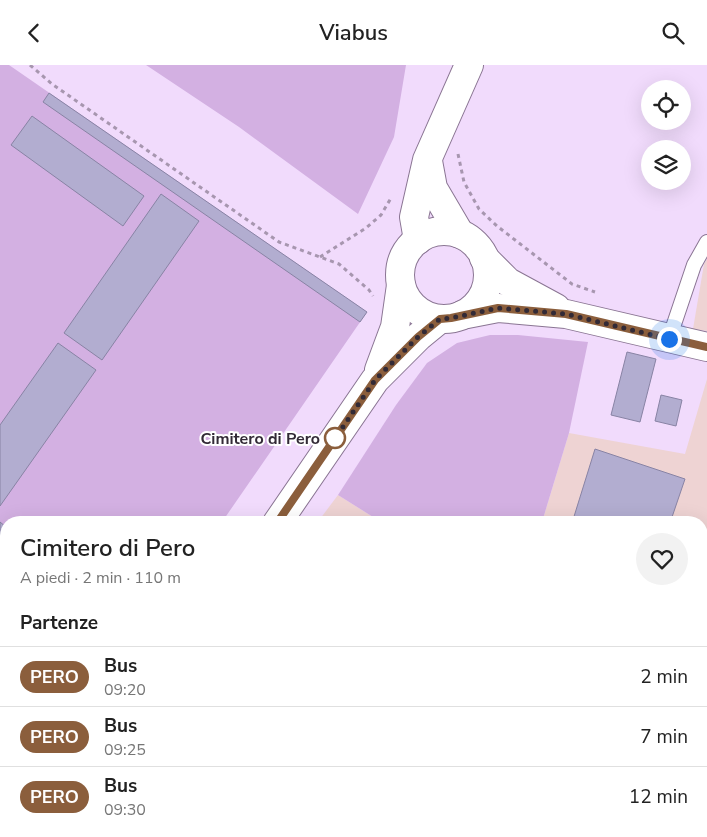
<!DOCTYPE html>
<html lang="it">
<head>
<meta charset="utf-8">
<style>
	:root { --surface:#fff; --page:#f2f2f2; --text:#222; --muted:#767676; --line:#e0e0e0 }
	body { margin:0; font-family:"Nunito Sans",sans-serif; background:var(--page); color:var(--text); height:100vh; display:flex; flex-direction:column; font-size:19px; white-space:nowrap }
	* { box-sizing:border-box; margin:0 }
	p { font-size:16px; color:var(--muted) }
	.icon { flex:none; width:28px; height:28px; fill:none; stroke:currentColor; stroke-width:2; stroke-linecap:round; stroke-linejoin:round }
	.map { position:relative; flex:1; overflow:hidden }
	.details { position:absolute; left:0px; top:451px; width:708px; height:321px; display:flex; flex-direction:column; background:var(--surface); border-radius:20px 20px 0 0; box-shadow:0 5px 20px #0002 }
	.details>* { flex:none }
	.badge { padding:0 10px; border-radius:16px; font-size:18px; line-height:32px }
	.buttons { position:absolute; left:641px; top:15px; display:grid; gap:10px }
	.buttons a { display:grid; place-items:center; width:50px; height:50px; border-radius:50%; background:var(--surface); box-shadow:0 5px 20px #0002; font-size:25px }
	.you { position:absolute; width:25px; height:25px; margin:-12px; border:4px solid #fff; border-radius:50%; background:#1a73e8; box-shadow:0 0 0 8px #1a73e833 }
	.map>.badge { position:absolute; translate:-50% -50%; box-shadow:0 0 0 2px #fff }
	h2 { padding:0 20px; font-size:19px; line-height:45px }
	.round { display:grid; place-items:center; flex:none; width:52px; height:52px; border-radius:26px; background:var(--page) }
	.headline { display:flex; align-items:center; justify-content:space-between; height:85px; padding:0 20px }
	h1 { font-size:24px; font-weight:600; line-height:38px }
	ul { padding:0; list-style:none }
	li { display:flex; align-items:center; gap:15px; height:60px; padding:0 20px; border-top:1px solid var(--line) }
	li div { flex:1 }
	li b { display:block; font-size:19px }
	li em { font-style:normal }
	li .badge { min-width:55px; font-weight:700; text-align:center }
	header { display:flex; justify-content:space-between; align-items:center; height:65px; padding:0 20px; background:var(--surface); font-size:22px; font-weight:600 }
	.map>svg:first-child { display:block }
	.industrial { fill:#eed3d3 }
	.green { fill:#d3b0e2 }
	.building { fill:#b2add0; stroke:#8883a4 }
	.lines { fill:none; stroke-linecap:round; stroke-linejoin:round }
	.service-casing { stroke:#8a7593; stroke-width:16 }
	.minor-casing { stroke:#8a7593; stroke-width:30 }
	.path { stroke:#a796af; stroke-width:3; stroke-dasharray:4 4; stroke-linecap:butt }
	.service { stroke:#fff; stroke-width:14 }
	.minor { stroke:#fff; stroke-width:28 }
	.line-casing { stroke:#fff; stroke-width:11 }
	.line { stroke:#8b5e3c; stroke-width:8 }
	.walk { stroke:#322a36; stroke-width:5; stroke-dasharray:0 9 }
	.stop-dot { fill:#fff; stroke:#8b5e3c; stroke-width:2.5 }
	.labels { text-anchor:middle; stroke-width:4; stroke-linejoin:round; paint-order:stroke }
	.stop-label { font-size:16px; font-weight:bold; fill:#322a36; stroke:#fff; text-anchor:end }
</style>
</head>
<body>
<header><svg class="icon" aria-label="back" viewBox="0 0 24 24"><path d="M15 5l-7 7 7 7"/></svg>Viabus<svg class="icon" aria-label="search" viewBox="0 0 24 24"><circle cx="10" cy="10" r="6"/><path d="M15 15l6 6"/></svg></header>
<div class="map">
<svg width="707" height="772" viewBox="0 0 707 772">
	<rect width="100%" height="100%" fill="#f1dbfc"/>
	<g class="industrial">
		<path d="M707,194V266L693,264L704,199Z"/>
		<path d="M707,314V772H82L86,766H701V458L542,457L569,368L685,389Z"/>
		<path d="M338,430L381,457L317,458Z"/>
		<path d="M0,676L6,681V766H31L28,772H0Z"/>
	</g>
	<g class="green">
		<path d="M0,0H9L367,247L222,457L6,458V482L0,477Z"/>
		<path d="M146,0H406L394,72L358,149L239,62Z"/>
		<path d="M490,270H518L588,277L569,368L542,457H381L338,430L396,340L427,298L457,278Z"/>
	</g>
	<g class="building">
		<path d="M49,28L367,247L360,257L43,37Z"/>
		<path d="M32,51L144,131L123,161L11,80Z"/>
		<path d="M161,129L199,156L102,295L64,268Z"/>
		<path d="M58,278L96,305L0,441V360Z"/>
		<path d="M627,287L656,294L640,357L611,350Z"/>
		<path d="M661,330L682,335L676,361L655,356Z"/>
		<path d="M595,384L685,414L670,458H572Z"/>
		<path d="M0,457L6,462V482L0,477Z"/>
		<path d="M707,641V772H672L673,766H701V662Z"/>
		<path d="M86,766H98L106,772H82Z"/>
		<path d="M464,766H557L554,772H462Z"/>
	</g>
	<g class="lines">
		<g class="service-casing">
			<g id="service">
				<path d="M669,274L694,200L707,177"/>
				<path d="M127,766L136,772"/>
				<path d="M258,766L263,772"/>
				<path d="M364,772L367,766"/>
			</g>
		</g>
		<g class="minor-casing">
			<g id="minor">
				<path d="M428,96L433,123L460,169"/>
				<circle cx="444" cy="210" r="44"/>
				<path d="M418,175L414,152L427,95L469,0"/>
				<path d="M484,193L508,217L556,243"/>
				<path d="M462,250L498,243L566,249L707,282"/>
				<path d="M379,305L395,262L401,220"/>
				<path d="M277,458L375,315L418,272L440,254"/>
				<path d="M58,772L62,766"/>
			</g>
		</g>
		<g class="path">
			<path d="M30,0L52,19L279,177L339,199L369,225L373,231"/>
			<path d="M458,89L464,117L479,144L497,161L572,219L595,227"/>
			<path d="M320,192L366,163L381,150L391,133"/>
		</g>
		<use href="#service" class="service"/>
		<use href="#minor" class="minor"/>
	</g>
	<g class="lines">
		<g class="line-casing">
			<path id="line" d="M277,458L375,315L418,272L440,254L451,253L498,243L566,249L707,282"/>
		</g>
		<use href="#line" class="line"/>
		<path class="walk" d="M335,373L334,375L375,315L418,272L440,254L451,253L498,243L566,249L669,274"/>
	</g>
	<circle class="stop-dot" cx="335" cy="373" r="10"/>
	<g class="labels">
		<g class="stop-label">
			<text x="320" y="379">Cimitero di Pero</text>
		</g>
	</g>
</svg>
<div class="buttons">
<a><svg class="icon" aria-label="locate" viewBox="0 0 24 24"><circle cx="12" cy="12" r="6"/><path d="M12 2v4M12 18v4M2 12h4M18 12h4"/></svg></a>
<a><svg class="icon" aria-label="layers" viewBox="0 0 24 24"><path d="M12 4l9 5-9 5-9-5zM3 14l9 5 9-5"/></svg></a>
</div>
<div class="you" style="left:669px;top:274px"></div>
<section class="details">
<div class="headline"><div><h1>Cimitero di Pero</h1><p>A piedi · 2 min · 110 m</p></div><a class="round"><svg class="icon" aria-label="heart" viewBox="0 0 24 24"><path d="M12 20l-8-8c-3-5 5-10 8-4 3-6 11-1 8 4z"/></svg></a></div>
<h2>Partenze</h2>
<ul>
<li><span class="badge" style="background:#8b5e3c;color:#fff">PERO</span><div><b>Bus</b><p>09:20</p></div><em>2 min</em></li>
<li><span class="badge" style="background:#8b5e3c;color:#fff">PERO</span><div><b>Bus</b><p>09:25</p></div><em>7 min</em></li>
<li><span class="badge" style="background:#8b5e3c;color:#fff">PERO</span><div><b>Bus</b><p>09:30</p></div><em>12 min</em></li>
</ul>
</section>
</div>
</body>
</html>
